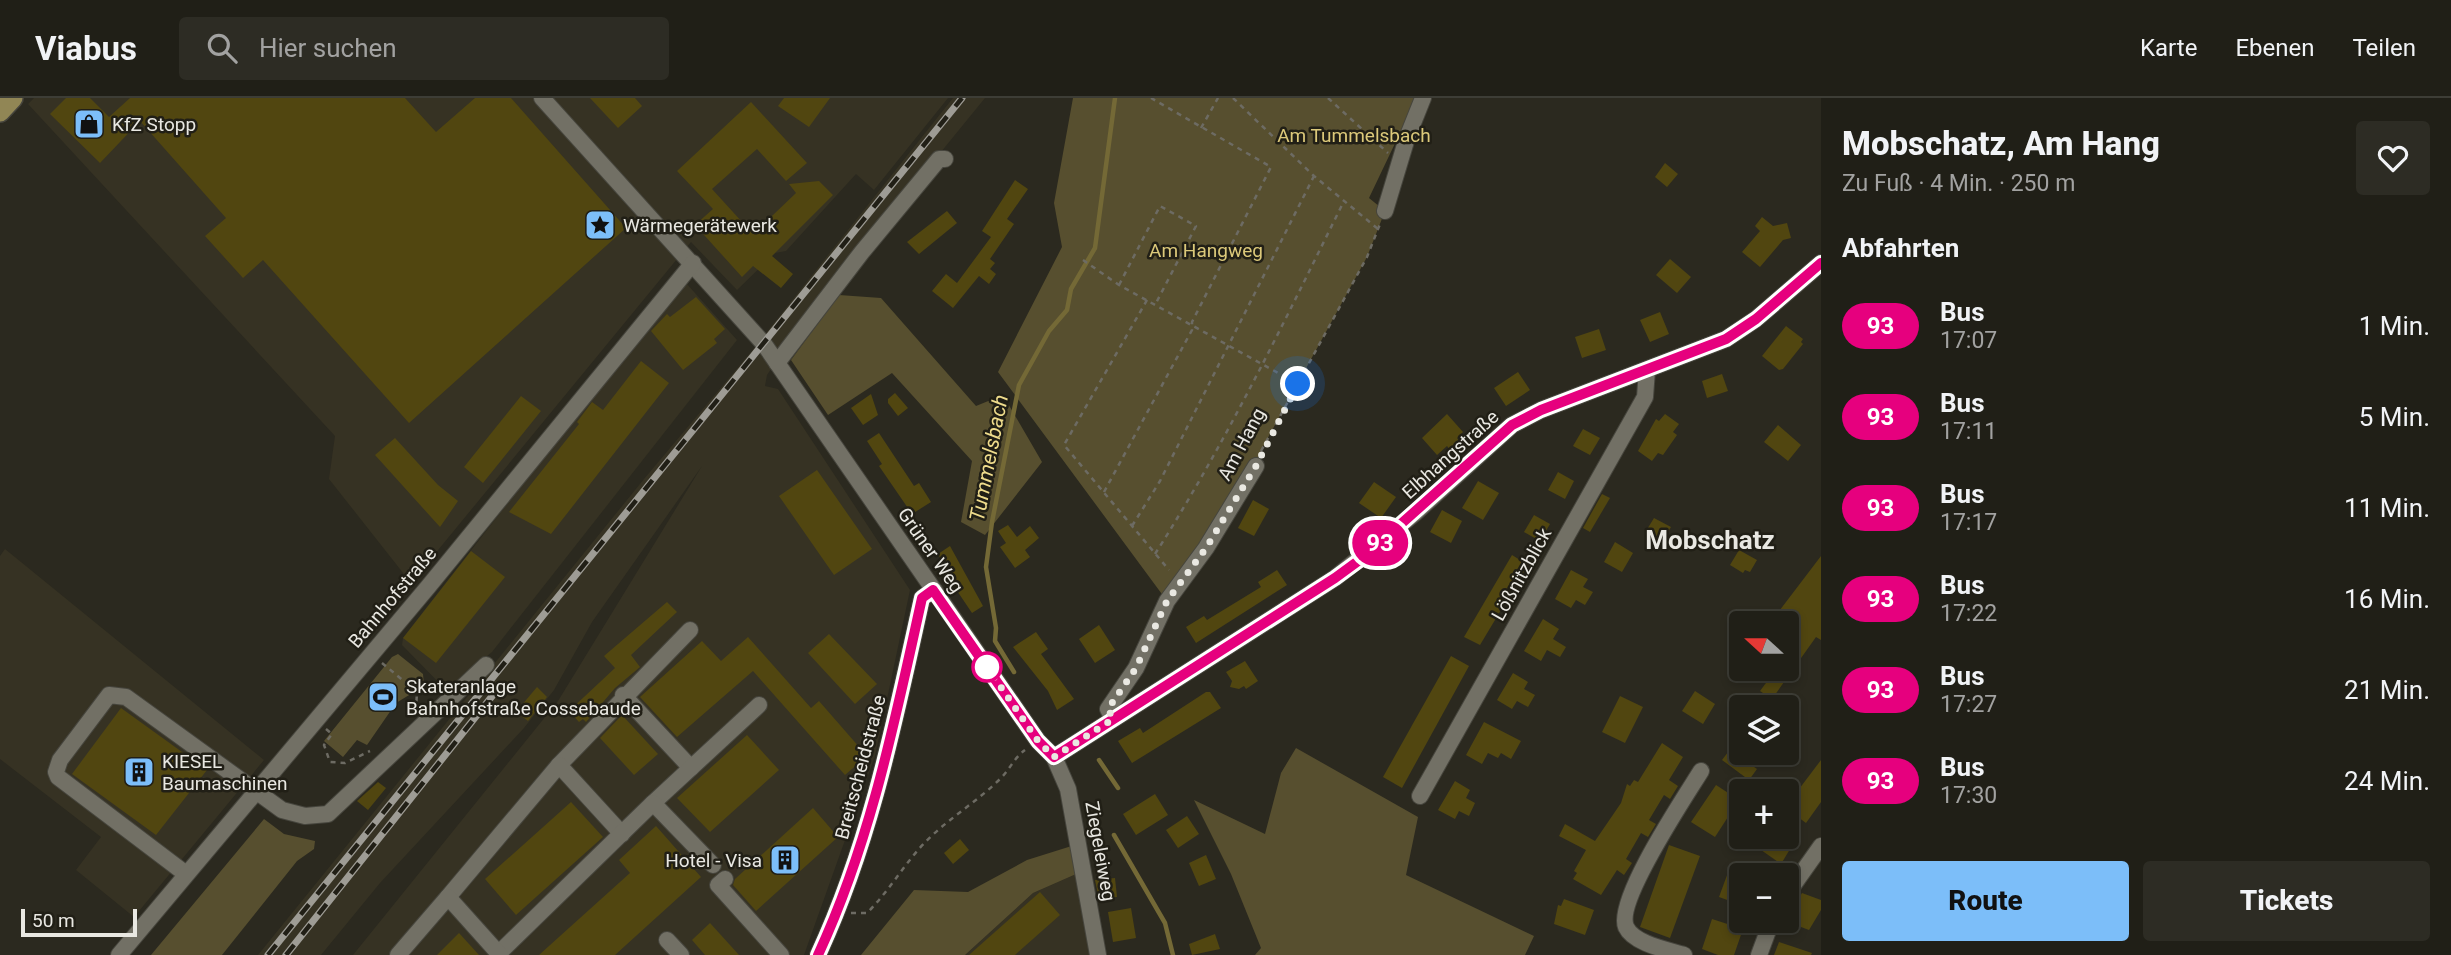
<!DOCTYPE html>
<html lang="de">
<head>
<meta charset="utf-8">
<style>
	:root { --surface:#201f17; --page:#2d2c24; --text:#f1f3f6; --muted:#a2a2a1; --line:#3d3d36; --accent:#7cbef9 }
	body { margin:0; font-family:Roboto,sans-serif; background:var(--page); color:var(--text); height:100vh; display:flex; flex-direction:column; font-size:26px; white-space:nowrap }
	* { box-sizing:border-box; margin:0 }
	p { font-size:23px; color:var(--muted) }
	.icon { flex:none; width:38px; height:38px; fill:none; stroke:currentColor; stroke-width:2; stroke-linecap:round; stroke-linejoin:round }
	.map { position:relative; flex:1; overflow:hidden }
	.drawer { display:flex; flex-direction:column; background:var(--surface); width:630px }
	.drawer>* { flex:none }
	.badge { padding:0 14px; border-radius:23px; font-size:24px; line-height:46px }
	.needle { width:46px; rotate:291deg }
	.tools { position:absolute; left:1729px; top:513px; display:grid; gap:14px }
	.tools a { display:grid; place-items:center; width:70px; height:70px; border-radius:7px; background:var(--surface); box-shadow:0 4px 10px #0003,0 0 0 2px var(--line); font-size:35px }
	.scale { position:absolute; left:21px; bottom:18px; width:116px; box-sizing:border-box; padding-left:7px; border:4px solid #e9e8e2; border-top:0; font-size:19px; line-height:24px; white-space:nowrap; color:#e9e8e2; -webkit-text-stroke:5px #211f16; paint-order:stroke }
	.you { position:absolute; width:35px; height:35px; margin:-18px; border:5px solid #fff; border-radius:50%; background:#1a73e8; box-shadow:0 0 0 10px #1a73e833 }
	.map>.badge { position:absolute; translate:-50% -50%; box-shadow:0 0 0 4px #fff }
	h2 { padding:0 21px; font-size:26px; line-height:63px }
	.round { display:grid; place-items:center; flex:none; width:74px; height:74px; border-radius:7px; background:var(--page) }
	.headline { display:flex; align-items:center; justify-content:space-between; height:119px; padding:0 21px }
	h1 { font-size:33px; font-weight:800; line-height:52px }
	.primary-button { display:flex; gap:14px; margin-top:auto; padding:14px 21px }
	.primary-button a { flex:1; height:80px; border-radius:7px; background:var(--accent); color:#111; font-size:28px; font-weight:800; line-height:80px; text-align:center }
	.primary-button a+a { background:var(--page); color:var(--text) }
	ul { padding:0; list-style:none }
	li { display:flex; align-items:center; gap:21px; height:91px; padding:0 21px }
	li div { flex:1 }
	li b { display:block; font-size:26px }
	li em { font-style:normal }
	li .badge { min-width:77px; font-weight:700; text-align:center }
	header { display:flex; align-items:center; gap:42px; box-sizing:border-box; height:98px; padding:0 35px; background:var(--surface); border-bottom:2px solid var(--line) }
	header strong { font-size:33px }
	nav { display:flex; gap:38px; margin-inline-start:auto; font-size:24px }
	.search { width:490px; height:63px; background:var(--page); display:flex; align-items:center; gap:18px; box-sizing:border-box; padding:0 24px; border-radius:7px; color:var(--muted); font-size:26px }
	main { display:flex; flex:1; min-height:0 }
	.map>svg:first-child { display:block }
	.built { fill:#363223 }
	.green { fill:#574f2f }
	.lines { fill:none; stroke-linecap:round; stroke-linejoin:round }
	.stream { stroke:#746936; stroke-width:4.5 }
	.building { fill:#514610 }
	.minor-casing { stroke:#46453d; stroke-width:18 }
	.major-casing { stroke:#46453d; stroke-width:22 }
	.path { stroke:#6d6b63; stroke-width:2.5; stroke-dasharray:5 5; stroke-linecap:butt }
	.minor { stroke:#727065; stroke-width:16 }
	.major { stroke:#918655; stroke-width:19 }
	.rail-casing { stroke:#9e9c95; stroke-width:7 }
	.rail { stroke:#211f16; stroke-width:4.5; stroke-dasharray:13; stroke-linecap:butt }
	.line-casing { stroke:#fff; stroke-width:16 }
	.line { stroke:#e6007e; stroke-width:10 }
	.walk { stroke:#e9e8e2; stroke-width:7; stroke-dasharray:0 12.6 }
	.stop-dot { fill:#fff; stroke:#e6007e; stroke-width:3.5 }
	.labels { text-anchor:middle; stroke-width:5; stroke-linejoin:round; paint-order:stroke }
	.poi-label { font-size:19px; fill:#e9e8e2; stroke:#211f16; text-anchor:start }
	.park-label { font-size:19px; fill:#dcc97a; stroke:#211f16 }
	.street-label { font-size:19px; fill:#e9e8e2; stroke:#211f16 }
	.water-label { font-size:21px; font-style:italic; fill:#efdc8c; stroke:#211f16 }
	.district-label { font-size:26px; font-weight:bold; fill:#e9e8e2; stroke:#211f16 }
</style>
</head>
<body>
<header>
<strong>Viabus</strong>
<div class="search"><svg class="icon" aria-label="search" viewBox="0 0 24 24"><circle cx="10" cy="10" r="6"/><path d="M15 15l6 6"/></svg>Hier suchen</div>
<nav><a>Karte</a><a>Ebenen</a><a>Teilen</a></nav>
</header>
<main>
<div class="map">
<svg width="1821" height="857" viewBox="0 0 1821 857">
	<rect width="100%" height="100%" fill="#2b291f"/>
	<g class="built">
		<path d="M34,0H948L874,92L856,76L786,153L775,155L737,192L691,144L411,485L329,381L335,338L28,6Z"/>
		<path d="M953,0H985L804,222L767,277L765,288L778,291L910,492L875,658L804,857H353L558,603L702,368L592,524L554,592L524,630L380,785L321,857H258L644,381L751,254Z"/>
		<path d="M686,185L737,242L492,554L446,592L402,547L403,540L573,321Z"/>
		<path d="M5,451L264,662L134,819L76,772L101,739L0,661V458Z"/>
		<path d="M1083,773L1098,857H965L1033,795Z"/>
	</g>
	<g class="green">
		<path d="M1073,0H1423L1407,40L1399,37L1369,100L1385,113L1367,159L1259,356L1256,368L1167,503L998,274L1062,149L1054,105Z"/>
		<path d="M839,197L881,200L976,308L1003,297L1042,364L985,437L961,424L972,363L892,275L828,317L791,262Z"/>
		<path d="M398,556L423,576L424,588L396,605L367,647L357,642L343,659L324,643L392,559Z"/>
		<path d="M1296,650L1418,719L1406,777L1534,838L1525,857H1255L1261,850L1231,776L1194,702L1265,736L1281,675Z"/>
		<path d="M264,721L284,736L315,743L314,751L297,763L222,857H151Z"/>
		<path d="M1078,746L1083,773L1033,795L965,857H861L914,792L968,794L1027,762Z"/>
	</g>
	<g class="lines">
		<g class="stream">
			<path d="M1014,574L995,543L996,530L986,469L992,424L1019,287L1049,233L1067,212L1071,191L1095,150L1115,0"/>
			<path d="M1099,662L1118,690"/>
			<path d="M1114,737L1165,825L1173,857"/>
		</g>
	</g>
	<g class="building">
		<path d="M66,0H90L109,19L130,0H405L436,34L475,0H511L626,130L409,325L263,162L243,180L205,138L226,120L140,23L100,65L50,16Z"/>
		<path d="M590,0H635L642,8L618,30Z"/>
		<path d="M784,0H830L809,29L778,8Z"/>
		<path d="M751,4L807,65L786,83L757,51L712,91L753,136L796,95L789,86L819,83L833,97L772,158L793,176L781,190L753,168L742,179L695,127L713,111L677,73Z"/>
		<path d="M1665,65L1678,76L1667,89L1655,79Z"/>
		<path d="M1015,82L1028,91L1007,121L1014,126L990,161L995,165L990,171L996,176L989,186L979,178L953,210L932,193L946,176L957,185L991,139L982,133Z"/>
		<path d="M947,113L957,125L919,156L907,144Z"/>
		<path d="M1762,119L1773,128L1787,125L1791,140L1783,142L1760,169L1742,154L1760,133L1755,128Z"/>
		<path d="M1670,161L1691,179L1677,195L1656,177Z"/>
		<path d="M696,199L725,231L714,241L717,245L683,272L651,233L667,216L670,219Z"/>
		<path d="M1660,214L1669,236L1650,244L1640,222Z"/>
		<path d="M1786,228L1803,241L1801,244L1803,246L1783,271L1779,272L1762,258Z"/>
		<path d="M1599,231L1606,252L1582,260L1575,239Z"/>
		<path d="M641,263L669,285L551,436L509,414L579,326L577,324L592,304L603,312Z"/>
		<path d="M1518,274L1530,292L1506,308L1494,290Z"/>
		<path d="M1722,276L1728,293L1707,300L1702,283Z"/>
		<path d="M895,295L908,310L898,318L888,305V301Z"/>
		<path d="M871,296L878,317L863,327L851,310Z"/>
		<path d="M521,298L541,313L483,385L464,369Z"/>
		<path d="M1447,316L1463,334L1457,340L1460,344L1451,353L1447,348L1437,357L1422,340Z"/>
		<path d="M1665,316L1679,326L1673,334L1677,337L1663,357L1658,355L1652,363L1638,353L1656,321L1659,323Z"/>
		<path d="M1778,327L1801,347L1788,363L1764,344Z"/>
		<path d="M1583,331L1600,340L1590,357L1573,348Z"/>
		<path d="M879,335L914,388L919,385L931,404L912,416L879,368L882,366L867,343Z"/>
		<path d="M395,340L438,387L458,403L440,429L375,357Z"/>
		<path d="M817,372L872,451L834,477L779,398Z"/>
		<path d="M1558,374L1574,383L1565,401L1548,392Z"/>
		<path d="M1478,383L1499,395L1483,422L1462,410Z"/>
		<path d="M1374,384L1396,399L1381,420L1359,405Z"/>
		<path d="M1602,396L1610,400L1590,434L1583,430Z"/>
		<path d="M1253,402L1269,411L1254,438L1238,430Z"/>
		<path d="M1442,412L1462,423L1451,445L1430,434Z"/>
		<path d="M1534,417L1550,426L1540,443L1524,434Z"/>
		<path d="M1654,420L1671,429L1663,442L1646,433Z"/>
		<path d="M1008,427L1017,439L1030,428L1039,440L1025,452L1030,459L1015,470L1000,449L1006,445L998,433Z"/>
		<path d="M1615,444L1633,455L1622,474L1604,464Z"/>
		<path d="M950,448L983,508L972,515L941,469L944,467L938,456Z"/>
		<path d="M1739,452L1757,462L1750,474L1745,472L1743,475L1730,467Z"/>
		<path d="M471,453L505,479L436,565L403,540Z"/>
		<path d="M1512,457L1528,467L1480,547L1464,539Z"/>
		<path d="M1821,458V542L1816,539L1772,601L1760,593L1777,570H1787V525H1770Z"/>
		<path d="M1277,472L1287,487L1196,545L1186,529L1204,518L1207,522L1261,489L1258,484Z"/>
		<path d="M1571,472L1588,481L1583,489L1593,494L1585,507L1576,502L1571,510L1555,501Z"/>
		<path d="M667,504L677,514L631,557L640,569L615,590L586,624L583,621L579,624L569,613L615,570L604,558Z"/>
		<path d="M1543,521L1559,531L1553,541L1566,549L1560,559L1547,552L1541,563L1524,553Z"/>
		<path d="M1099,527L1115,552L1095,565L1079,541Z"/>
		<path d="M1036,534L1048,551L1041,556L1074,601L1057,612L1048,593L1013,549Z"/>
		<path d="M829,536L877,586L855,606L808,555Z"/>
		<path d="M748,539L811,610L819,603L867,658L845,677L753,573L677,639L640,599L702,543L721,563Z"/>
		<path d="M1451,558L1469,568L1402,690L1383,679Z"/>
		<path d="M1245,563L1258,583L1246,591L1244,588L1239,591L1230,589L1232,583L1226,574Z"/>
		<path d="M1513,575L1528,584L1524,591L1535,597L1528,609L1517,603L1512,611L1497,602Z"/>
		<path d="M537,589L547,599L528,623L516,614Z"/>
		<path d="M1695,593L1715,606L1703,626L1682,613Z"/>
		<path d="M1206,594H1210L1221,610L1132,665L1118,643L1140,630L1143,635Z"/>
		<path d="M1620,598L1643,609L1625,645L1602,634Z"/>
		<path d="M121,610L207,672L156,737L72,676Z"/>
		<path d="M622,617L658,656L634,677L600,640Z"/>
		<path d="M1484,624L1521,643L1511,661L1501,655L1498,660L1488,655L1482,666L1466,657Z"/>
		<path d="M747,637L779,672L710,734L677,700Z"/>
		<path d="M1741,637V654H1755L1747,664L1757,671L1749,682L1722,662Z"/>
		<path d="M1662,645L1683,659L1669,682L1678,688L1670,701L1664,697L1649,722L1656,726L1648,739L1641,735L1626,761L1632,765L1624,777L1617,772L1601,797L1573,781L1577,775L1574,773L1586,752L1559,738L1565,726L1595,743L1621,705L1627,686L1630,688L1634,682L1638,684Z"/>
		<path d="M1821,662V704L1806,725L1787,711V707Z"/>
		<path d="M1455,683L1470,692L1466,700L1475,705L1469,718L1459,713L1455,721L1438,712Z"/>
		<path d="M378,684L386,690L368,712L357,703Z"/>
		<path d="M1716,687L1739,702L1715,739L1691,724Z"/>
		<path d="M1155,696L1168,717L1136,737L1123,716Z"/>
		<path d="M571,704L603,739L516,817L485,781Z"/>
		<path d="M813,710L838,739L756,813L733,787L735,781Z"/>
		<path d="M1187,718L1199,736L1178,750L1166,732Z"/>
		<path d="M656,728L701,779L615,857H539L630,775L619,762Z"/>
		<path d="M1741,738H1798L1781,766Z"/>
		<path d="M960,741L969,752L953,766L944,755Z"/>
		<path d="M1669,747L1700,758L1670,840L1640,829Z"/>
		<path d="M1206,757L1216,781L1199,788L1189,765Z"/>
		<path d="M1730,769L1741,773V807L1719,799Z"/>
		<path d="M1115,780L1117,799L1099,801L1095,782Z"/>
		<path d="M1040,794L1060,817L1015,857H969Z"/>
		<path d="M1802,795L1821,802V812L1809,832L1785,823Z"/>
		<path d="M1564,801L1594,812L1585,837L1554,826L1558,807L1561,808Z"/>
		<path d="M1131,810L1136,840L1113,844L1108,814Z"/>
		<path d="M1712,821L1743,831L1734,857H1718L1702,851Z"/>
		<path d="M710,825L739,857H705L692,842Z"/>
		<path d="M459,835L479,857H437Z"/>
		<path d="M1215,836L1220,851L1192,857L1189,846Z"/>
		<path d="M1779,844L1812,855L1811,857H1774Z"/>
	</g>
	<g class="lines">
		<g class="minor-casing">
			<g id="minor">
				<path d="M542,0L764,246L1038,643L1054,659L1068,691L1098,857"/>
				<path d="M1385,113L1407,40L1423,0"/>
				<path d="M777,265L862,154L939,61H945"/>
				<path d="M623,597L691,670"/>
				<path d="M1113,621L1108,611L1136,570L1167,503L1206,450L1256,368"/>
				<path d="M1054,659L1335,480L1415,415L1512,327L1541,312L1726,241L1756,221L1821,165"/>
				<path d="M559,667L690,532"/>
				<path d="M1420,698L1645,299L1647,272"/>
				<path d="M653,705L759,607"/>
				<path d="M186,776L58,679L56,674L60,662L109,597L126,599L282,712L305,718L328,716L486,567"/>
				<path d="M725,781L718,787L781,857"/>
				<path d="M1787,796L1821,748"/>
				<path d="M448,799L559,667L622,736"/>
				<path d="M667,842L681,857"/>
				<path d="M499,855L653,705L713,767"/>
				<path d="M119,857L428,489L693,165"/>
				<path d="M398,857L448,799L500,857"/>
				<path d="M818,857C871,743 895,622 922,500L934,492"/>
				<path d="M1684,857C1668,852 1634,846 1626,829C1615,803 1685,699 1701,673"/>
				<path d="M1759,857L1772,822"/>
			</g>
		</g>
		<g class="major-casing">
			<path id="major" d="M0,14L13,0"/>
		</g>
		<g class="path">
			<path d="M1233,0L1314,78L1378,131"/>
			<path d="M1328,0L1388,55"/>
			<path d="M1201,30L1218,0"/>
			<path d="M1083,162L1119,187L1298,286"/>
			<path d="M1119,187L1160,108L1196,128L1155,207"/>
			<path d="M1147,202L1064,347L1169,472"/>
			<path d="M1261,353L1367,159L1380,126"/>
			<path d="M1104,394L1192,232V224L1271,69L1151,0"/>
			<path d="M1132,428L1160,383L1314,78"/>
			<path d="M1155,456C1227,343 1285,222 1344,103"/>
			<path d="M382,565L417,594L416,611"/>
			<path d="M326,631L332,636L324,647L330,664L345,665L370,653"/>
			<path d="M851,815H867C887,795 900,773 918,752C942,724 975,706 1001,680C1010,671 1014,660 1025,652"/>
		</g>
		<use href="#minor" class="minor"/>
		<use href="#major" class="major"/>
		<g class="rail-casing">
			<g id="rail">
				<path d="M268,857L962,0"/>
				<path d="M286,857L493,597"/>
			</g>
		</g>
		<use href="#rail" class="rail"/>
	</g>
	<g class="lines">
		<g class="line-casing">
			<path id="line" d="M818,857C871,743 895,622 922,500L933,492L1038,643L1054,659L1335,480L1365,458L1512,327L1541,312L1726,241L1756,221L1821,165"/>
		</g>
		<use href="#line" class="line"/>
		<path class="walk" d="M987,569L1038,643L1054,659L1113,621L1108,611L1136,570L1167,503L1206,450L1256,368L1298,286"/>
	</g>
	<defs>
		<g id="shop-square" transform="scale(1.575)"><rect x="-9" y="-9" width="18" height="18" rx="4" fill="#7cbef9" stroke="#211f16"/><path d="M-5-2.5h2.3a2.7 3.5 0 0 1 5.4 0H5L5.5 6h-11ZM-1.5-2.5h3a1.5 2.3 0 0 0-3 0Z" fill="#111"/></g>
		<g id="sight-square" transform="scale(1.575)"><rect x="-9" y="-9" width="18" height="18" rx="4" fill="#7cbef9" stroke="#211f16"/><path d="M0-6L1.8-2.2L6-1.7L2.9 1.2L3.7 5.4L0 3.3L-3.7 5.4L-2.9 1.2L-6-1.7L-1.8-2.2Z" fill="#111"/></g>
		<g id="stadium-square" transform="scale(1.575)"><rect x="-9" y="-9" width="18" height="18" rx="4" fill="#7cbef9" stroke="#211f16"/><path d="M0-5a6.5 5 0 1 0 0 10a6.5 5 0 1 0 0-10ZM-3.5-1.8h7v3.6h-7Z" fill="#111"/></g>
		<g id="building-square" transform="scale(1.575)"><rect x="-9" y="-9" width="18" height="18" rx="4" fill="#7cbef9" stroke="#211f16"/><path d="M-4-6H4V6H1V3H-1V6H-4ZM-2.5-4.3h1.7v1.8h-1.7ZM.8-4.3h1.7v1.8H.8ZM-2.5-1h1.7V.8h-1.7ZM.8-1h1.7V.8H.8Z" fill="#111"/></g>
	</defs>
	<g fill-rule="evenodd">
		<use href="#shop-square" x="89" y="26"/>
		<use href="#sight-square" x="600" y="127"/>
		<use href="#stadium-square" x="383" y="599"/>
		<use href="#building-square" x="139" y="674"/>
		<use href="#building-square" x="785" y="762"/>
	</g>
	<circle class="stop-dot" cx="987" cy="569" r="14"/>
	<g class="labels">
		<g class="poi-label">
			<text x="112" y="33">KfZ Stopp</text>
			<text x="623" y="134">Wärmegerätewerk</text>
			<text x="406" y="595">Skateranlage<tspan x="406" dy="22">Bahnhofstraße Cossebaude</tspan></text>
			<text x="162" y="670">KIESEL<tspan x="162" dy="22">Baumaschinen</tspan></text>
			<text x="762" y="769" text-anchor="end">Hotel - Visa</text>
		</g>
		<g class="park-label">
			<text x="1354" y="44">Am Tummelsbach</text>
			<text x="1206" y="159">Am Hangweg</text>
		</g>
		<g class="street-label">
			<text transform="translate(1241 346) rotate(-62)" y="7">Am Hang</text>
			<text transform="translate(1450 356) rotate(-42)" y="7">Elbhangstraße</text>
			<text transform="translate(931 452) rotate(55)" y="7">Grüner Weg</text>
			<text transform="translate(1521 476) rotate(-61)" y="7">Lößnitzblick</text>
			<text transform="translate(392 499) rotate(-50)" y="7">Bahnhofstraße</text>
			<text transform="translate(860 669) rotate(-75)" y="7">Breitscheidstraße</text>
			<text transform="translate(1101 753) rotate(80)" y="7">Ziegeleiweg</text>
		</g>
		<g class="water-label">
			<text transform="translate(989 360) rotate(-79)" y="7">Tummelsbach</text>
		</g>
		<g class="district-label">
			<text x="1710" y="451">Mobschatz</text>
		</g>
	</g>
</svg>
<div class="tools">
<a><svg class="needle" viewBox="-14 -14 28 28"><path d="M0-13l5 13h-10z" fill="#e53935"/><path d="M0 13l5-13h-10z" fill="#a2a2a1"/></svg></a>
<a><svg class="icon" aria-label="layers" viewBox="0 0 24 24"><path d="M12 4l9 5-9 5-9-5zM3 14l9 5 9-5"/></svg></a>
<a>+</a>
<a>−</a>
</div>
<div class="scale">50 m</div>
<div class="you" style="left:1298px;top:286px"></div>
<b class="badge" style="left:1380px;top:445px;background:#e6007e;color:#fff">93</b>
</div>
<section class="drawer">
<div class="headline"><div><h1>Mobschatz, Am Hang</h1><p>Zu Fuß · 4 Min. · 250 m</p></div><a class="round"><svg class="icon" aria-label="heart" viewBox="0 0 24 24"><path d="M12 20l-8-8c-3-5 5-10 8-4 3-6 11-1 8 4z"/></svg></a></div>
<h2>Abfahrten</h2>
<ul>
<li><span class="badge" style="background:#e6007e;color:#fff">93</span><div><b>Bus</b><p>17:07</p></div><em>1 Min.</em></li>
<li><span class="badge" style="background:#e6007e;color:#fff">93</span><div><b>Bus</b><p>17:11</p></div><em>5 Min.</em></li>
<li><span class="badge" style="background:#e6007e;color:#fff">93</span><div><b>Bus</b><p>17:17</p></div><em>11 Min.</em></li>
<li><span class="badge" style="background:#e6007e;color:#fff">93</span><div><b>Bus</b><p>17:22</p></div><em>16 Min.</em></li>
<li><span class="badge" style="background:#e6007e;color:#fff">93</span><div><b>Bus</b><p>17:27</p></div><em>21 Min.</em></li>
<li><span class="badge" style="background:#e6007e;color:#fff">93</span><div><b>Bus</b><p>17:30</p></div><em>24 Min.</em></li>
</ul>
<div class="primary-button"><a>Route</a><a>Tickets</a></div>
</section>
</main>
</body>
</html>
